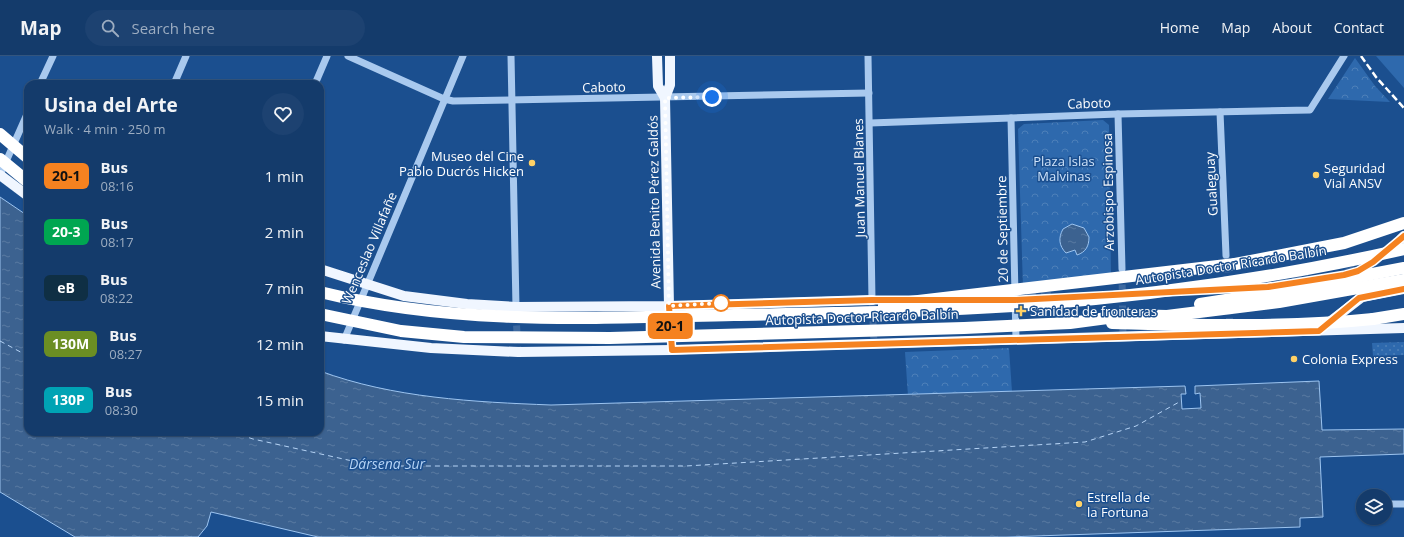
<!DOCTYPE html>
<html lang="en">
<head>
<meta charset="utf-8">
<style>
	:root { --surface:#143b6b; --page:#1d4271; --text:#f1f3f6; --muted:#9dadc1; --line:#33557e }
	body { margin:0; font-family:"Open Sans",sans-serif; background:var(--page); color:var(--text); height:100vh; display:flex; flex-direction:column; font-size:15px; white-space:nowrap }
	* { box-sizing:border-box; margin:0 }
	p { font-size:13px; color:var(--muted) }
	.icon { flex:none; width:22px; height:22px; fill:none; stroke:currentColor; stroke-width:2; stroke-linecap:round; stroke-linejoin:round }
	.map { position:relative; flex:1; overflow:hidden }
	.drawer { position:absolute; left:24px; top:24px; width:300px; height:356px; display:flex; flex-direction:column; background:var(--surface); border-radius:12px; box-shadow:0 1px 3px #0004,0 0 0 1px var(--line) }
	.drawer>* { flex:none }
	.badge { padding:0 8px; border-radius:6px; font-size:14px; line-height:26px }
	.fabs { position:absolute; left:1356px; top:433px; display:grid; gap:8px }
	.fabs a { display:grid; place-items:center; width:36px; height:36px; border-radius:50%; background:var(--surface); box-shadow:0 1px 3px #0004,0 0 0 1px var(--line); font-size:20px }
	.you { position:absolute; width:20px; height:20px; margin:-10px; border:3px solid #fff; border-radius:50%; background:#1a73e8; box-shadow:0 0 0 6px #1a73e833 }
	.map>.badge { position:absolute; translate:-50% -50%; box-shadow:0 0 0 2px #fff }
	.round { display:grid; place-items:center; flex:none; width:42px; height:42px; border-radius:21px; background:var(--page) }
	.headline { display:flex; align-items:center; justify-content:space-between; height:68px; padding:0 20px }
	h1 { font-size:19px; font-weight:700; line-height:30px }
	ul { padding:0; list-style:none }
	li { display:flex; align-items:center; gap:12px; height:56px; padding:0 20px }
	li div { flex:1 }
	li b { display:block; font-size:15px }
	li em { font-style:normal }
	li .badge { min-width:44px; font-weight:700; text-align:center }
	header { display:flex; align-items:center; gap:24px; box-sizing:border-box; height:56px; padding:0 20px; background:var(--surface); border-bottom:1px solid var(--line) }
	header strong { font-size:19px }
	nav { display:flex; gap:22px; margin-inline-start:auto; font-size:14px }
	.search { width:280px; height:36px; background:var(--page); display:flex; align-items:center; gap:10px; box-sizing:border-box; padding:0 14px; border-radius:22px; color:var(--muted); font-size:15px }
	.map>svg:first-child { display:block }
	.grass { fill:url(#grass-dots) }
	.park { fill:url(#park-crowns) }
	.pitch { fill:#2e69ad }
	.water { fill:url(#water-ripples); stroke:#9cc4f0 }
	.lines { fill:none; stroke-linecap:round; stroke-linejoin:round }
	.ferry { stroke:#b5d3f5; stroke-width:1; stroke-dasharray:5 4; stroke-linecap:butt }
	.minor-tunnel { stroke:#3d69a0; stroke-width:7; stroke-dasharray:7 3.5; stroke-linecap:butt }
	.major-tunnel { stroke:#3d69a0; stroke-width:10; stroke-dasharray:10 5; stroke-linecap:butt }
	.minor { stroke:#a9c9ee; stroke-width:7 }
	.major { stroke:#f0f6ff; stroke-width:10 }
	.highway { stroke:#fff; stroke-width:12 }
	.rail { stroke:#fff; stroke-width:2.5; stroke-dasharray:7 3; stroke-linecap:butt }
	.highway-bridge { stroke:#fff; stroke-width:12 }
	.line-casing { stroke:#fff; stroke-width:9 }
	.line { stroke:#f58220; stroke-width:6 }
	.walk { stroke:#fff; stroke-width:4; stroke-dasharray:0 7.2 }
	.poi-dot { fill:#ffd166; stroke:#1b4f8f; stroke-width:1.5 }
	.stop-dot { fill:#fff; stroke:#f58220; stroke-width:2 }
	.labels { text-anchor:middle; stroke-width:3; stroke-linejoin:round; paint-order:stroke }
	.street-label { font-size:13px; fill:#fff; stroke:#1b4f8f }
	.poi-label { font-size:13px; fill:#fff; stroke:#1b4f8f; text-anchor:start }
	.park-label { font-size:13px; fill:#cfe3fa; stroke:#1b4f8f }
	.water-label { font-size:14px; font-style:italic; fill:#b5d3f5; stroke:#1b4f8f }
</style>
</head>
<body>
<header>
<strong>Map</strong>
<div class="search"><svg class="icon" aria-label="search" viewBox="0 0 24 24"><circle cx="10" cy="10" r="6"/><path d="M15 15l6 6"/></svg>Search here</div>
<nav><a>Home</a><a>Map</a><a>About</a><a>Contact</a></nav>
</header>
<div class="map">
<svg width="1404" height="481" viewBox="0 0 1404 481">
	<defs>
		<pattern id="grass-dots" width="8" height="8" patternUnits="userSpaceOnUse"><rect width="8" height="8" fill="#2e69ad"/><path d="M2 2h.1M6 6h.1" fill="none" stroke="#4d80b9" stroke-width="1.8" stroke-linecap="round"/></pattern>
		<pattern id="park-crowns" width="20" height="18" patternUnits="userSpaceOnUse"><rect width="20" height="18" fill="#2e69ad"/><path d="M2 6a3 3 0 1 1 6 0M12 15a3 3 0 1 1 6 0" fill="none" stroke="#4d80b9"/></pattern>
		<pattern id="water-ripples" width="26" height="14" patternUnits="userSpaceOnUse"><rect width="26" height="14" fill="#3c6290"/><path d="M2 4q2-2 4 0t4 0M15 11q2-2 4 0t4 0" fill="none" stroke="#597aa1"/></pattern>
	</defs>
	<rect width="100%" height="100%" fill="#1b4f8f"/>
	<path class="grass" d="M1404,286V299L1373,300L1372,287Z"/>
	<g class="park">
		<path d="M1355,2L1375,30L1390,46L1328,43Z"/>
		<path d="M1103,64L1109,69L1111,220L1023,231L1018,73L1024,68Z"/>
		<path d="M1009,292L1012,336L908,340L905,296Z"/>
	</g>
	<path class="pitch" d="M1376,0H1404V32Z"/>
	<g class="water">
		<path d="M0,141L28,160V376H320V315C393,342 474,346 551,349L1185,330L1186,338H1181L1182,353L1201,352L1200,337L1195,338V330L1319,325L1322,374L1404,373V398L1320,401L1323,461L1300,462V471L1006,481H318L211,456L207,470L198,481H75L0,436Z"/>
		<path d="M1072,168L1084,172L1089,181C1089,190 1086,196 1077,199L1075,194L1066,197C1059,190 1058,182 1063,173Z"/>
	</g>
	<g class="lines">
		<g class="ferry">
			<path d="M0,285L28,300"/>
			<path d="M232,376L253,383L375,410H686L1085,386L1136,370L1181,345"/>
		</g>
		<g class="minor-tunnel">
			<path d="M1226,199L1230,272"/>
			<path d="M1122,218L1123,280"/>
			<path d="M872,244L874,288"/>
			<path d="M516,259L518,296"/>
		</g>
		<g class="major-tunnel">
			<path d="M1346,218L1368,210L1401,183"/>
			<path d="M1203,234L1268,231L1309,224"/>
			<path d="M966,244L1054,241"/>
			<path d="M669,254L672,294"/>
		</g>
		<g class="minor">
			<path d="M348,0L444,43L453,45L869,37"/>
			<path d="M511,0L516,251"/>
			<path d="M868,0L872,244"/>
			<path d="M40,28L53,0"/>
			<path d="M174,28L186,0"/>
			<path d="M315,28L327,0"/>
			<path d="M1220,56L1226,199"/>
			<path d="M1118,58L1122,213"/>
			<path d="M1011,62L1016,283"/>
			<path d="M870,67L1118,58L1310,54L1344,0"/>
			<path d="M0,119L28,56"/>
			<path d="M344,284L463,0"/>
			<path d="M1385,448H1404"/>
		</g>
		<g class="major">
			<path d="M657,0L658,30L665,42"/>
			<path d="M0,119L28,140"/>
			<path d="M1401,183L1404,180"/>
			<path d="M320,213L404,240L467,248L516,251L669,250L872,244"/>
			<path d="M669,250L665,42L670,29V0"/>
			<path d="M1327,268L1362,241L1404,233"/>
			<path d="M320,280L431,292L518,296L672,294L1404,272"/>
		</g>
		<g class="highway">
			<path d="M1235,208L1344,187L1404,167"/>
			<path d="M1373,263L1404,258"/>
		</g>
		<path class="rail" d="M1361,0L1376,21L1404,52"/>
		<g class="highway-bridge">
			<path d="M0,78L28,102"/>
			<path d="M0,103L28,126"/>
			<path d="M320,236C458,270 594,262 734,259C833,257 932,256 1030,249C1156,239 1281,221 1404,193"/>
			<path d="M1200,248L1283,235L1404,212"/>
			<path d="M884,249L1235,208"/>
			<path d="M320,258L401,275L464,281L610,282L964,272L1070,267L1130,259L1167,260L1279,246L1404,224"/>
			<path d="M1112,267C1199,269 1287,272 1373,263"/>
		</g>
	</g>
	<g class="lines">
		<g class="line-casing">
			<path id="line" d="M1404,180L1373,206L1358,215L1344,219L1268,231L1015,244H872L669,250L672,294L1319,275L1359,242L1404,233"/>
		</g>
		<use href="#line" class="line"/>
		<path class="walk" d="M712,41L665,42L669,250L721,247"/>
	</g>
	<g class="poi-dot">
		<circle cx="532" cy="107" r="4"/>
		<circle cx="1316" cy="119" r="4"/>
		<path d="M1019 249h4v4h4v4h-4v4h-4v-4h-4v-4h4z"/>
		<circle cx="1294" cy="303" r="4"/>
		<circle cx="1079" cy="448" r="4"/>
	</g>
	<circle class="stop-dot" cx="721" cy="247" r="8"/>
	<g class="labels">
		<g class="street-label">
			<text transform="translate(604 31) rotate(-1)" y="5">Caboto</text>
			<text transform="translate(1089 47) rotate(-2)" y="5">Caboto</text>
			<text transform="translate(859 122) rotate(-91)" y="5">Juan Manuel Blanes</text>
			<text transform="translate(1211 128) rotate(-93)" y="5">Gualeguay</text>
			<text transform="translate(1108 136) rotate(-91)" y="5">Arzobispo Espinosa</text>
			<text transform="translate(654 146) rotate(-91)" y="5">Avenida Benito Pérez Galdós</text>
			<text transform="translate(1002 173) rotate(-91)" y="5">20 de Septiembre</text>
			<text transform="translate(369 192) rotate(-67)" y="5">Wenceslao Villafañe</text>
			<text transform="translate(1231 209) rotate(-9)" y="5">Autopista Doctor Ricardo Balbín</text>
			<text transform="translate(862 261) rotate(-2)" y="5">Autopista Doctor Ricardo Balbín</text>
		</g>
		<g class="poi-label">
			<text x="524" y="105" text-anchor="end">Museo del Cine<tspan x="524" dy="15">Pablo Ducrós Hicken</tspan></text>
			<text x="1324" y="117">Seguridad<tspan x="1324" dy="15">Vial ANSV</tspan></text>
			<text x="1030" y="260">Sanidad de fronteras</text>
			<text x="1302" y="308">Colonia Express</text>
			<text x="1087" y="446">Estrella de<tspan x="1087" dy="15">la Fortuna</tspan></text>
		</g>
		<g class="park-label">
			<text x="1064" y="110">Plaza Islas<tspan x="1064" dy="15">Malvinas</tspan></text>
		</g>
		<g class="water-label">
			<text x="387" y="413">Dársena Sur</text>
		</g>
	</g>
</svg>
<div class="fabs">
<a><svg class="icon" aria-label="layers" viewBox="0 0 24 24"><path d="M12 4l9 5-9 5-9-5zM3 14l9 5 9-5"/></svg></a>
</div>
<div class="you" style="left:712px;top:41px"></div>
<b class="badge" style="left:670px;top:270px;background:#f58220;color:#111">20-1</b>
<section class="drawer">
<div class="headline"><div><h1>Usina del Arte</h1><p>Walk · 4 min · 250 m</p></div><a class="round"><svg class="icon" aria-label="heart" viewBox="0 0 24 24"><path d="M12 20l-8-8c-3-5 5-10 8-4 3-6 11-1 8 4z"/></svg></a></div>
<ul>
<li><span class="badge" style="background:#f58220;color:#111">20-1</span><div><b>Bus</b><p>08:16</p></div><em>1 min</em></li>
<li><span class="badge" style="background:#00a651;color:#fff">20-3</span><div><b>Bus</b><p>08:17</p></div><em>2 min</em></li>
<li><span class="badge" style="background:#0f2f44;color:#fff">eB</span><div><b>Bus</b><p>08:22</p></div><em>7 min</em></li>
<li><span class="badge" style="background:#6b8e23;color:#fff">130M</span><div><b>Bus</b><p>08:27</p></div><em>12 min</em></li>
<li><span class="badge" style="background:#00a3b4;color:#fff">130P</span><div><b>Bus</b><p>08:30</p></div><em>15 min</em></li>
</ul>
</section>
</div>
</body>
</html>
